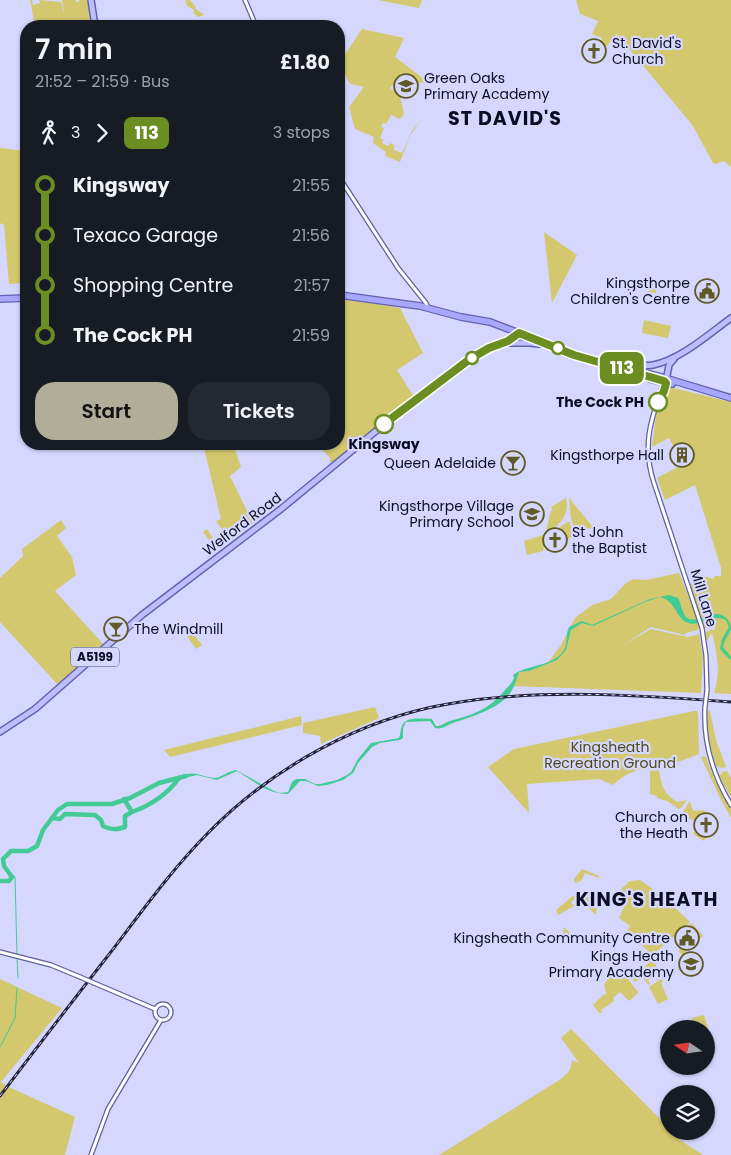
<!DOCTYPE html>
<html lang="en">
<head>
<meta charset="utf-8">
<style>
	:root { --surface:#171b24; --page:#242831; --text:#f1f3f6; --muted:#9ea1a6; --accent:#b0ae98 }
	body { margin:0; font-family:Poppins,sans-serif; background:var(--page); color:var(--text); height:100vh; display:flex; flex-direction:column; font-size:19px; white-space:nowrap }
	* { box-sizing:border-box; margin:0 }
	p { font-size:16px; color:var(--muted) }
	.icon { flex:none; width:28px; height:28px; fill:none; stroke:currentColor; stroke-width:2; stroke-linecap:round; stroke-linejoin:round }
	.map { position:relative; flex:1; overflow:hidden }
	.side { position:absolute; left:20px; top:20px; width:325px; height:430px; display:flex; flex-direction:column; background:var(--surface); border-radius:20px; box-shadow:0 1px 4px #0004 }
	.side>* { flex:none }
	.badge { padding:0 10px; border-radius:8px; font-size:18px; line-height:32px }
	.needle { width:32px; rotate:283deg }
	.fabs { position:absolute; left:660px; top:1020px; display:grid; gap:10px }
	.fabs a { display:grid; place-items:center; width:55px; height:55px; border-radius:50%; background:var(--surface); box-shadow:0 1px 4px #0004; font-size:25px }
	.map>.badge { position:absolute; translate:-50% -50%; box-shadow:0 0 0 2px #fff }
	.legs { display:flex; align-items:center; gap:8px; height:55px; padding:0 15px; font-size:16px }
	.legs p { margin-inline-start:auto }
	.headline { display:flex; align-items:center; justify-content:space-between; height:85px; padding:0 15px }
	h1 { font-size:28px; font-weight:600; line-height:38px }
	.primary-button { display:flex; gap:10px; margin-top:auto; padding:10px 15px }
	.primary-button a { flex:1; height:58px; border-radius:20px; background:var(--accent); color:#111; font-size:20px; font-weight:600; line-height:58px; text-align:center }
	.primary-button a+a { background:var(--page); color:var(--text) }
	ul { padding:0 15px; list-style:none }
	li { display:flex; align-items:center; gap:18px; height:50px; font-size:19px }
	li i { display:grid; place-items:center; width:8px; height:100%; margin:0 6px; background:currentColor }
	li i::after { content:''; width:12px; height:12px; margin:-6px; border:4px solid; border-radius:50%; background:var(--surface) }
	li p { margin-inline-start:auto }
	li:first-child i { background:linear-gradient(#0000 50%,currentColor 0) }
	li:last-child i { background:linear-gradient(currentColor 50%,#0000 0) }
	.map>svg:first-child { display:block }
	.green { fill:#d3c86d }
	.water { fill:#42cb94 }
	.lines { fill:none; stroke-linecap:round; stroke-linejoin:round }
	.stream { stroke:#42cb94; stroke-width:1 }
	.river { stroke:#42cb94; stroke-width:4.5 }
	.tertiary-casing { stroke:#60619a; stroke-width:5.5 }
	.primary-casing { stroke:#6362b0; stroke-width:8 }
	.trunk-casing { stroke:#6362b0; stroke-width:8 }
	.tertiary { stroke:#fff; stroke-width:3 }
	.primary { stroke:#bebdfe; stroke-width:5 }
	.trunk { stroke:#a8a7fe; stroke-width:5.5 }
	.rail-casing { stroke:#24233b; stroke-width:3 }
	.rail { stroke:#d5d7fe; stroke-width:1; stroke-dasharray:4; stroke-linecap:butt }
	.tertiary-bridge-casing { stroke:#60619a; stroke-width:5.5; stroke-linecap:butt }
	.tertiary-bridge { stroke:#fff; stroke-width:3 }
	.line-1-casing { stroke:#fff; stroke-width:11 }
	.line-1 { stroke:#6b8e23; stroke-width:8 }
	.stop-1-dot { fill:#fff; stroke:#6b8e23; stroke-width:2.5 }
	.labels { text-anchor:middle; stroke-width:4.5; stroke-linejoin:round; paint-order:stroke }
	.shield { fill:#d5d7fe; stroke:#494964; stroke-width:1 }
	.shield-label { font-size:12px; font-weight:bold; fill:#0d0c22 }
	.poi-label { font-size:14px; fill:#0d0c22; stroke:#d5d7fe; text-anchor:end }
	.stop-label { font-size:14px; font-weight:bold; fill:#0d0c22; stroke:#d5d7fe; text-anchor:end }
	.street-label { font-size:14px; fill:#0d0c22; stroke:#d5d7fe }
	.park-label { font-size:14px; fill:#4e4816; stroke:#d5d7fe }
	.district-label { font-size:19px; font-weight:bold; letter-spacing:1px; fill:#0d0c22; stroke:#d5d7fe }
</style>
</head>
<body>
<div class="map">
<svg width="731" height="1155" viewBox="0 0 731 1155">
	<rect width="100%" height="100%" fill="#d5d7fe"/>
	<g class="green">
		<path d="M30,0H32L33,5L40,3L39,0L61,2L67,26H35Z"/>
		<path d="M62,0H76V2H79V0H88L91,19L86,26H69L66,25Z"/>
		<path d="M185,0H190L196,7L195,8L204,15L197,17L193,12L194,10L187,6Z"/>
		<path d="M378,0H422L419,8Z"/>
		<path d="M576,0H731V167L724,161L716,164L713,163L693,126L617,34L606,47L600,44L602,38L592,34L598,21L580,14Z"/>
		<path d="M362,29L404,38L395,57L428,82L412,84L409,88L395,82L390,88L400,96L404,114L400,119L391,115L386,124L383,123L381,127L384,128L380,138L383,140L382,143L388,146L390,143L394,145V150L402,153L412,131L421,120L410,136L400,162L385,156L386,152L373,143L374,137L355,129L349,107L364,87L350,84L339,63Z"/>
		<path d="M0,148L26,151V294H23L25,291L24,283L9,284L4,225L0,223Z"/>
		<path d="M544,232L577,255L552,303Z"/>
		<path d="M651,279L658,280L656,293L648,292Z"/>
		<path d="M339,299L366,302L400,308L423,353L397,370L414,397L334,462H329L331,459L317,444H339Z"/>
		<path d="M644,320L671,326L668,338L642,333Z"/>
		<path d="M669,387L731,402V694L714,693C721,671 717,654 712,633L707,641L705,633L712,629L714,631L715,626L705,628L703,623L699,625L698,630L686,633L685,635L651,627L623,645L651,629L688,637L699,634L703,657L701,693L512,686L519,672L547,664L561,645L575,618L592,605L611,599L625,584L633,579L646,580L679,573L696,615L700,614L690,584L694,583L692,579L707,577L713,579L715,576H721V568L695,485L665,500L657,478L693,459L686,446L675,449L669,438L652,447L656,415Z"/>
		<path d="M203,444H233L241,467L230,476L253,523L228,543L216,540L227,544L215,548L203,532L207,529L214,540L223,531L216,521L221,519Z"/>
		<path d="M566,498C570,516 560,524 546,534L543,551L527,555L524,541L546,534L549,517L552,509L551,507Z"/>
		<path d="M569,498L592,526V528L575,530L571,519Z"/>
		<path d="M61,520L66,528L57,536L72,557L76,575L55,591L104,645L59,686L0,622V578L23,556L22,549Z"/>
		<path d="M568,522H570L572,533V536L557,549L546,551C545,534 555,530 568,522Z"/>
		<path d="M192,632L202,645L196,649L187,636Z"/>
		<path d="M375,707L379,718L321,744L320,736L303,733V723Z"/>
		<path d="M708,710L710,711L716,740L726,767L722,768L716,766C710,748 707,731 706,712Z"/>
		<path d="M694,711H697L698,714L699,754C689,758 679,762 668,764C647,768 629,769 613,785L599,779L527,784L529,813L488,767L514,749Z"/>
		<path d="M301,716L302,725L170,757L164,750Z"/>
		<path d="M704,756L706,757L714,778L731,809V818L720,798L701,757Z"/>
		<path d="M659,770C661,785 664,794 677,802L687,800L681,808L679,809L667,801L657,798V796L650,794V771Z"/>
		<path d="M727,771L731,778V797L719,777L722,772Z"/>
		<path d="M690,801L693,811L704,810L716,826L704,841L693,834L697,828C696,815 686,820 679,817Z"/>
		<path d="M582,869L599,876V878L585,873L581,881L575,883L574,879Z"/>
		<path d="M640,880L665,898L690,922L653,955L638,942L625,934L630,926L619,918L624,907L621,898L622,888L630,881Z"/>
		<path d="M578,893L597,901L596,915L585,905Z"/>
		<path d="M574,895L576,898L571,902L574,906L558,915L556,910Z"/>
		<path d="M692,923L703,936L682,955L678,951L688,945L678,935Z"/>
		<path d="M564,927L578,941V942L570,939L562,940Z"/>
		<path d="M652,960L661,972L648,980L650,984L649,985L642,977L635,982L632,978Z"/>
		<path d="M616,970L628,979L638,992L637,994L629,1001L620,992L613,998L614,1001L601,1010L603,1012L599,1013L593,1005L603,995L606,994L604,984Z"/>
		<path d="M0,979L62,1008L1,1082L11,1088L75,1117L65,1155H0Z"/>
		<path d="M661,979L663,982L661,983L668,999L658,1004L649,987Z"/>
		<path d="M704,1015L710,1034L713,1038V1039L706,1034V1029H700L691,1018Z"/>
		<path d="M571,1029L669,1128V1131H672L683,1142L703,1155H439L561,1079L570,1070L572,1060L579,1063L561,1038Z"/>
	</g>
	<path class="water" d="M669,595L678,598C681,604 682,612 686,617C694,624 705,614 713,614C722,613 731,618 731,629C729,635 724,640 723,647L731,657V660L724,654L720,649L722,639L729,627L726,620C710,613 701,627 688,623C676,619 676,601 660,597L645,602L593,626L582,623L571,630L566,650L557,660L529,671L519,672C517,678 515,685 512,690C503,708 471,717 453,723C447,725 442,730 435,728L430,721L406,722L403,728V738L400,740L380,743L372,747L358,763L353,773L343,780L327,785L318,786L306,781H300L288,794C267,794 254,781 237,771L217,780L197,775L179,779C191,768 201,777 214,778C221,778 228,771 236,770L274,791L280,793L288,792L292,782L296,779H305L315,784H320L337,780L347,775L351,772L358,759L371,743L399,738C401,734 400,730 402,726C405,716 424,719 432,719L436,726C441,726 443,724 447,722C473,714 486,712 505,690C509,686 512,683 514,678L513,675C528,664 553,667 564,650C568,644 565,635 569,627L582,621L592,625L650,599Z"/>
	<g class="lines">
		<g class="stream">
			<path d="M11,873L15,877L17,955"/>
			<path d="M17,958L18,978"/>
			<path d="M0,1047L15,1018L17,988"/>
		</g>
		<g class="river">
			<path d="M124,799L132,812C151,805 167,795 179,778"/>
			<path d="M52,818L60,819L65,814L95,815L101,820L103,826C111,830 116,830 125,827V816L132,812"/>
			<path d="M0,881H9L12,877L4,866L3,859L11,851H28L37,846L43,830L58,810L67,804H112L130,798L159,783L186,776"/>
		</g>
		<g class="tertiary-casing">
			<g id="tertiary">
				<path d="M245,0L256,26"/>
				<path d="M339,177L398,268L426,303L428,308"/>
				<path d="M663,382C661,395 655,407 652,420C646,442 647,462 654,483L702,628L706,656L707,690"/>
				<path d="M661,397L665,388L666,382"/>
				<path d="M705,707C703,742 713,775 731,805"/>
				<path d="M0,952L51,965L80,977"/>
				<path d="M94,983L155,1009"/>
				<circle cx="163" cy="1012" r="8"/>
				<path d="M91,1155L108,1109L161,1020"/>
			</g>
		</g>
		<g class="primary-casing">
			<g id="primary">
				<path d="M91,0L95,26"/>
				<path d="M508,343H529L539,344"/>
				<path d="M614,363C627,364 641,367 653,365C680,360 709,334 731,318"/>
				<path d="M666,381L669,365L674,359"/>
				<path d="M0,732L35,709L142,615L281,509L415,399L474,356L489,348L509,341L519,333"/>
			</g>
		</g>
		<g class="trunk-casing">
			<g id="trunk">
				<path d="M339,295L420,306L461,317L490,322L579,356L665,378L731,398"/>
				<path d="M0,299L26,298"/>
				<path d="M650,379L672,384"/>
			</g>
		</g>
		<use href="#tertiary" class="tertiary"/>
		<use href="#primary" class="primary"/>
		<use href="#trunk" class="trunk"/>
		<g class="rail-casing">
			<path id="rail" d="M0,1096C35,1050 71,1003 107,957C140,914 171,870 209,832C272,768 360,719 448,704C539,688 639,695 731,702"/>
		</g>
		<use href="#rail" class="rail"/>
		<g class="tertiary-bridge-casing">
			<g id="tertiary-bridge">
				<path d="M705,707L707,690"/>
				<path d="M80,977L94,983"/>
			</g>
		</g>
		<use href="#tertiary-bridge" class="tertiary-bridge"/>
	</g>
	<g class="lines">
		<g class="line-1-casing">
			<path id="line-1" d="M384,424L470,359L489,348L508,341L519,333L574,355L664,381L666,383L664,391L658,402"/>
		</g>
		<use href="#line-1" class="line-1"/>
	</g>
	<defs>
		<g id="church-ring" transform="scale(1.25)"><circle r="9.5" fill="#d5d7fe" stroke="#605a26" stroke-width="1.5"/><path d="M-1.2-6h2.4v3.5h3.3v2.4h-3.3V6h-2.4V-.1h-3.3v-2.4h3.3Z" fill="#605a26"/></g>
		<g id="school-ring" transform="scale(1.25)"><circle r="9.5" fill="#d5d7fe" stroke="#605a26" stroke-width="1.5"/><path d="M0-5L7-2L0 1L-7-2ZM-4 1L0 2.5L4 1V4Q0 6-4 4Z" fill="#605a26"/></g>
		<g id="civic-ring" transform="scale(1.25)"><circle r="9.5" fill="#d5d7fe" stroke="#605a26" stroke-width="1.5"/><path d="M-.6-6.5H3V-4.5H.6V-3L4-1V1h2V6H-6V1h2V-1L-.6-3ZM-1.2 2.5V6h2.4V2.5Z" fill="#605a26"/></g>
		<g id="building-ring" transform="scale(1.25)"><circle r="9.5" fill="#d5d7fe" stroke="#605a26" stroke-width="1.5"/><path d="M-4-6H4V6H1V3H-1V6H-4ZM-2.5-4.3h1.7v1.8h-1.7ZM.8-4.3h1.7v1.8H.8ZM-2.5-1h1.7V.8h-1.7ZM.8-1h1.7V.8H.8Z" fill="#605a26"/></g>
		<g id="bar-ring" transform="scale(1.25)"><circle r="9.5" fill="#d5d7fe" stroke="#605a26" stroke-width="1.5"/><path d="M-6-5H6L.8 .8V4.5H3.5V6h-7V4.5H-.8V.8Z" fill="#605a26"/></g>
	</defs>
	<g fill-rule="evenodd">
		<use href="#church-ring" x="594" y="51"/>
		<use href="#school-ring" x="406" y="86"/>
		<use href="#civic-ring" x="707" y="291"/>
		<use href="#building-ring" x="682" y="455"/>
		<use href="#bar-ring" x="513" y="463"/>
		<use href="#school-ring" x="532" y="514"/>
		<use href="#church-ring" x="555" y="540"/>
		<use href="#bar-ring" x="116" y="629"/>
		<use href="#church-ring" x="706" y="825"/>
		<use href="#civic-ring" x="687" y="938"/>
		<use href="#school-ring" x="691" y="964"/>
	</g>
	<g class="stop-1-dot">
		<circle cx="558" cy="348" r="6"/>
		<circle cx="472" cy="358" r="6"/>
		<circle cx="658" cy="402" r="9"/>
		<circle cx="384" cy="424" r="9"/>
	</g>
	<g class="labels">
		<rect class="shield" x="71" y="647.5" width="48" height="19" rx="4"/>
		<g class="shield-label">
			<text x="95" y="661">A5199</text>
		</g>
		<g class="poi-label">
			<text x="612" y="48" text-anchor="start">St. David's<tspan x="612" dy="16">Church</tspan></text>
			<text x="424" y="83" text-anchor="start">Green Oaks<tspan x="424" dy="16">Primary Academy</tspan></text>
			<text x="690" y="288">Kingsthorpe<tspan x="690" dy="16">Children's Centre</tspan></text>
			<text x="664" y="460">Kingsthorpe Hall</text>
			<text x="496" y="468">Queen Adelaide</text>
			<text x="514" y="511">Kingsthorpe Village<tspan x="514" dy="16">Primary School</tspan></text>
			<text x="572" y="537" text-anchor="start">St John<tspan x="572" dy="16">the Baptist</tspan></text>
			<text x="134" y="634" text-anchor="start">The Windmill</text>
			<text x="688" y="822">Church on<tspan x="688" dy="16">the Heath</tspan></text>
			<text x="670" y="943">Kingsheath Community Centre</text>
			<text x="674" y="961">Kings Heath<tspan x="674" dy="16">Primary Academy</tspan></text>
		</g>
		<g class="stop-label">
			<text x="644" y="407">The Cock PH</text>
			<text x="384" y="449" text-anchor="middle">Kingsway</text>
		</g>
		<g class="street-label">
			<text transform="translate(242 524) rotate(-37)" y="5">Welford Road</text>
			<text transform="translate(704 598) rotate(73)" y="5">Mill Lane</text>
		</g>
		<g class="park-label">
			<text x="610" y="752">Kingsheath<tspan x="610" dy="16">Recreation Ground</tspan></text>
		</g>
		<g class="district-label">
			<text x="505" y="125">ST DAVID'S</text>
			<text x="647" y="906">KING'S HEATH</text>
		</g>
	</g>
</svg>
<div class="fabs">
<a><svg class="needle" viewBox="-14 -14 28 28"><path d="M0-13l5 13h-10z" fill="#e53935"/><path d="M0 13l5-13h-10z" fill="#9ea1a6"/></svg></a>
<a><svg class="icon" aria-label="layers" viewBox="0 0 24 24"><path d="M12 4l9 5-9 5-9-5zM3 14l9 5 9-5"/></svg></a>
</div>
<b class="badge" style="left:622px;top:368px;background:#6b8e23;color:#fff">113</b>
<section class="side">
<div class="headline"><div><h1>7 min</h1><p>21:52 – 21:59 · Bus</p></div><b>£1.80</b></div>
<div class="legs"><svg class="icon" aria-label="walk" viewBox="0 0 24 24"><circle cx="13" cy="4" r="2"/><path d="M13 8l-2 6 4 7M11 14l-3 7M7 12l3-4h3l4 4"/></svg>3<svg class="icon" aria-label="forward" viewBox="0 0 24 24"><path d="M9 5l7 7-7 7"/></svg><b class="badge" style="background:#6b8e23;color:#fff">113</b><p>3 stops</p></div>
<ul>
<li><i style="color:#6b8e23"></i><b>Kingsway</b><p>21:55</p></li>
<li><i style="color:#6b8e23"></i><span>Texaco Garage</span><p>21:56</p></li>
<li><i style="color:#6b8e23"></i><span>Shopping Centre</span><p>21:57</p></li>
<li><i style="color:#6b8e23"></i><b>The Cock PH</b><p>21:59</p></li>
</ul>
<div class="primary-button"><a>Start</a><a>Tickets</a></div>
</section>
</div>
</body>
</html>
